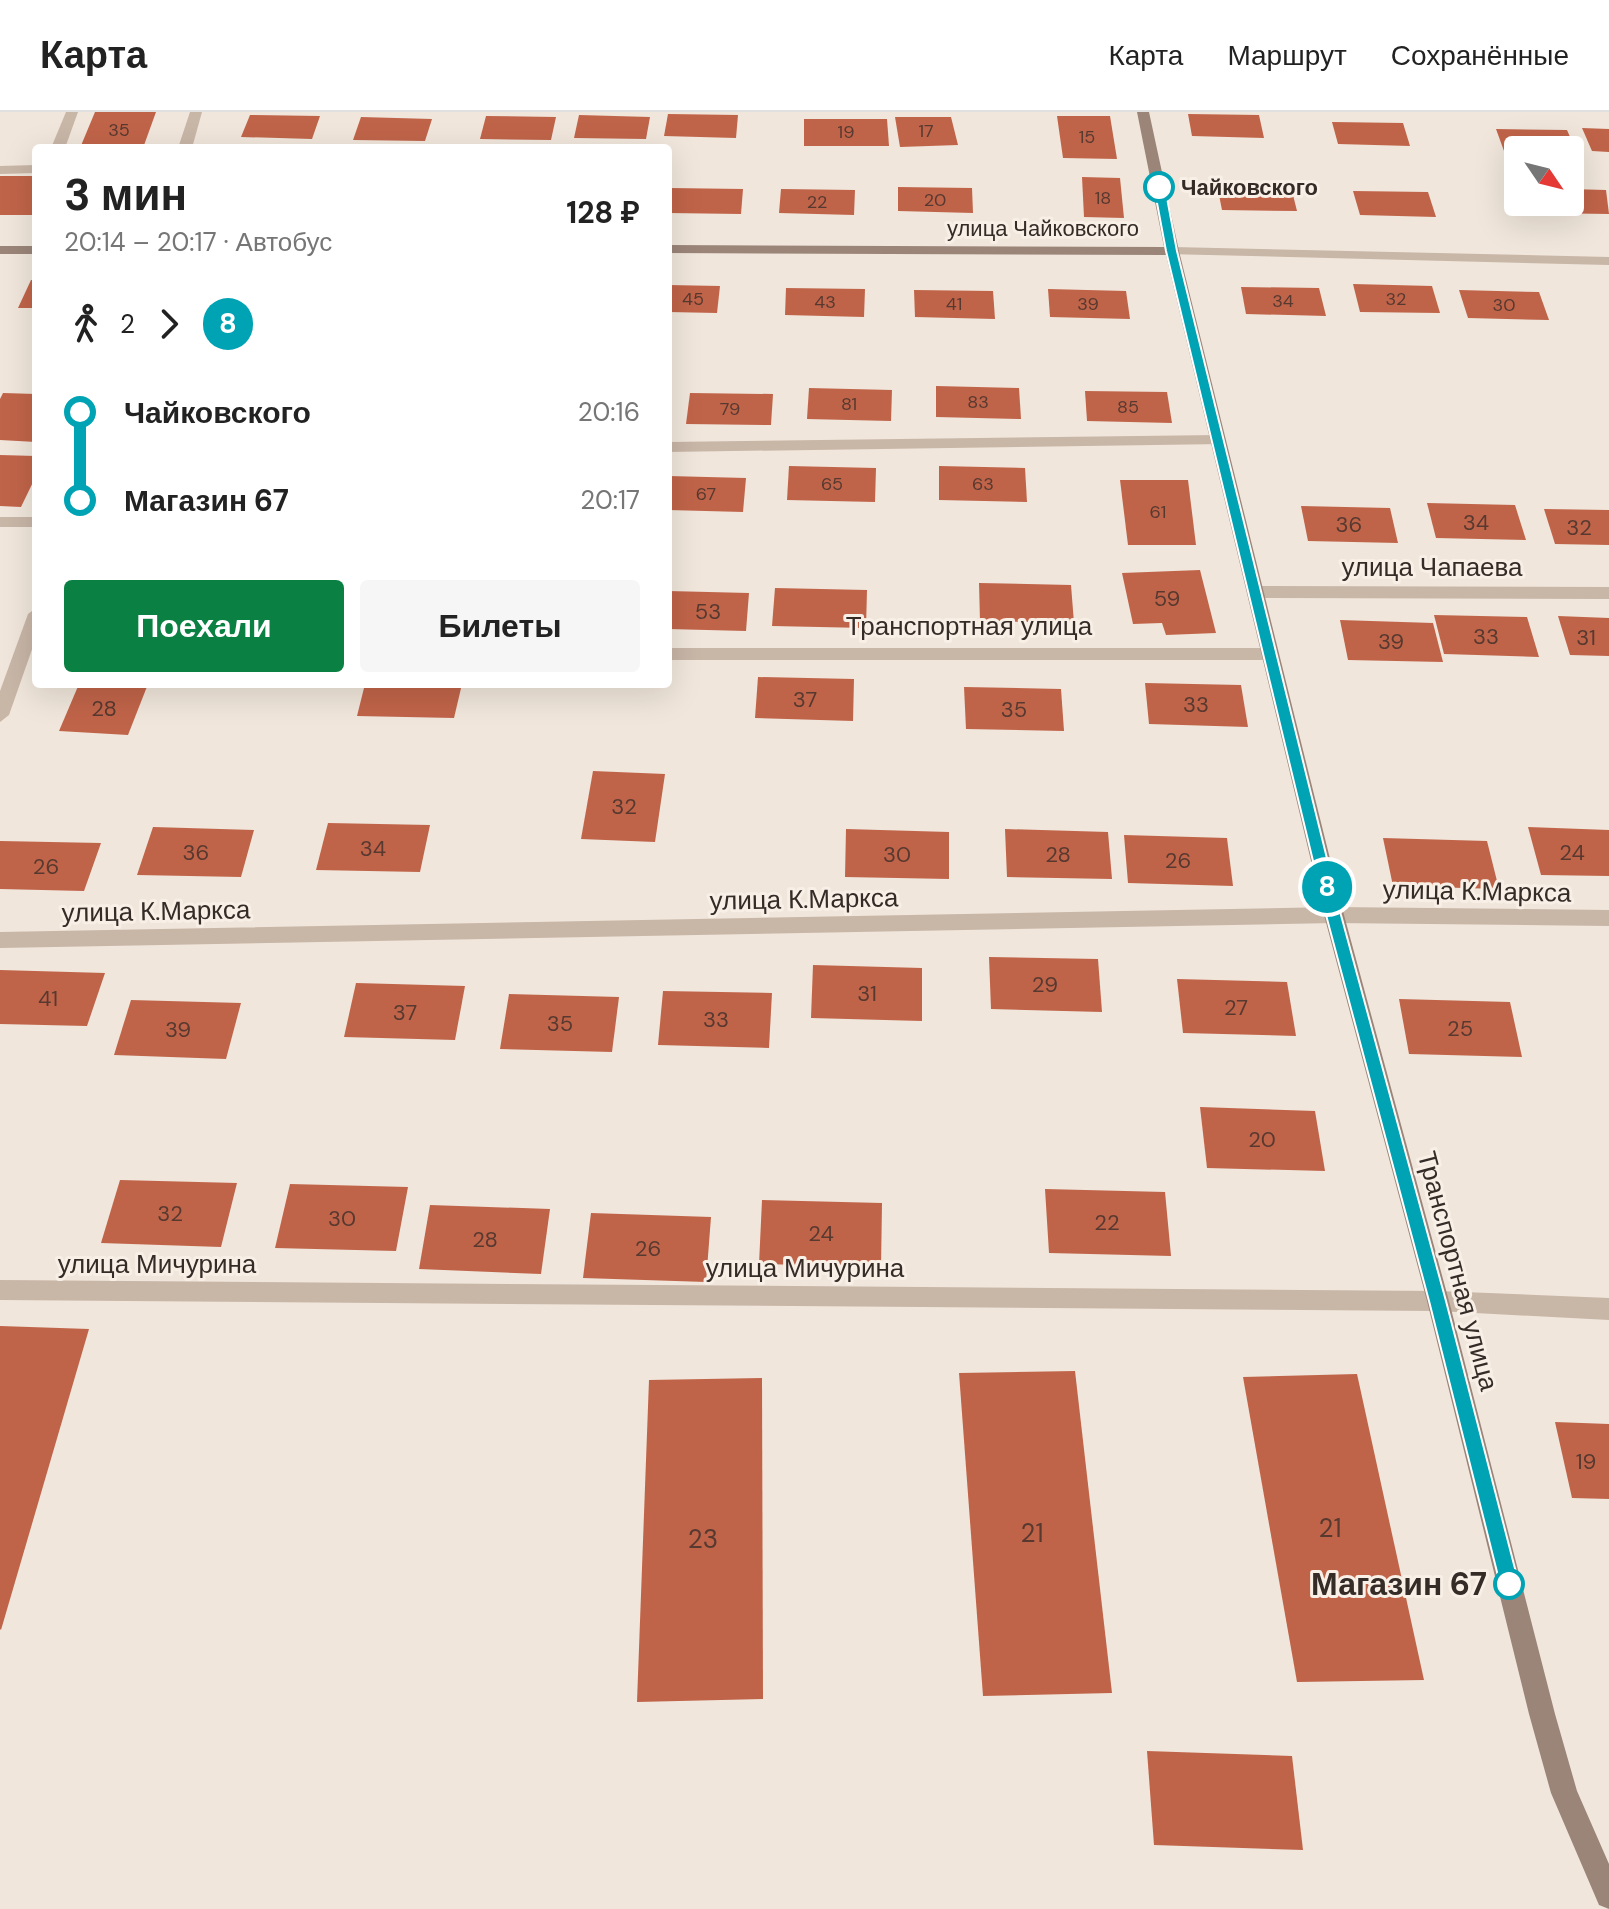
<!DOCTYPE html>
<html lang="ru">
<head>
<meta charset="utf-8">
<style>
	:root { --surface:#fff; --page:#f6f6f6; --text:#222; --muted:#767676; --line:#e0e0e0; --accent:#0b8043 }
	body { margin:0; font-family:"DM Sans",sans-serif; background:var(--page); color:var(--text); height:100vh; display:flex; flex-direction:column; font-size:30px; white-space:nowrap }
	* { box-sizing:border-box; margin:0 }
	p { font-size:26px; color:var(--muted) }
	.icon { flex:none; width:44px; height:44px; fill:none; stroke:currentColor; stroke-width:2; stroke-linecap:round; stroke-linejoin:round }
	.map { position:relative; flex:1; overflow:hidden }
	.side { position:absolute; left:32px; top:32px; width:640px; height:544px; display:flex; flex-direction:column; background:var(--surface); border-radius:8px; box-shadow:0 8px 32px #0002 }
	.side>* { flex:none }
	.badge { padding:0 16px; border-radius:26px; font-size:28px; line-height:52px }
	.needle { width:52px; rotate:125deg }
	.buttons { position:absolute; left:1504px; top:24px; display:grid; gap:16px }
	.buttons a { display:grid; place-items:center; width:80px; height:80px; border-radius:8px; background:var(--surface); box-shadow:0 8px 32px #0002; font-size:40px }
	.map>.badge { position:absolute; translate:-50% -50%; box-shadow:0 0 0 4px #fff }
	.legs { display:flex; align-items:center; gap:12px; height:88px; padding:0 32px; font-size:26px }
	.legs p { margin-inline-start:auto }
	.head { display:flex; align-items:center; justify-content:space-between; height:136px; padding:0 32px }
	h1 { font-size:44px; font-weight:700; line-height:60px }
	.primary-button { display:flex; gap:16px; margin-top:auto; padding:16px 32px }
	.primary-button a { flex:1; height:92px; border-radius:8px; background:var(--accent); color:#fff; font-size:32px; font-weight:700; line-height:92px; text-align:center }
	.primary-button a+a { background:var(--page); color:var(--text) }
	ul { padding:0 32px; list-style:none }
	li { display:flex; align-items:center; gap:28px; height:88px; font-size:30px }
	li i { display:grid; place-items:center; width:12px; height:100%; margin:0 10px; background:currentColor }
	li i::after { content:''; width:20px; height:20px; margin:-10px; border:6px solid; border-radius:50%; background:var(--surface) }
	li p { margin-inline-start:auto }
	li:first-child i { background:linear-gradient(#0000 50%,currentColor 0) }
	li:last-child i { background:linear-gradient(currentColor 50%,#0000 0) }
	header { display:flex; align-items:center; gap:48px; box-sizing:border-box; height:112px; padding:0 40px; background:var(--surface); border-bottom:2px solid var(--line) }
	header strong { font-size:38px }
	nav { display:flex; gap:44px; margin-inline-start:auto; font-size:28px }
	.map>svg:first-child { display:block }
	.building { fill:#c06449 }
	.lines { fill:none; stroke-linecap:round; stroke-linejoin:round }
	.lane { fill:#c8b6a7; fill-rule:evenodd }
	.street { fill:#c8b6a7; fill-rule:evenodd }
	.secondary { fill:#9b8579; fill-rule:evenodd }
	.line-1 { fill:#00a3b4; stroke:#fff; stroke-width:2 }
	.stop-1-dot { fill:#fff; stroke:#00a3b4; stroke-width:4 }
	.labels { text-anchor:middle; stroke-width:6; stroke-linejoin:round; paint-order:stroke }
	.far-number-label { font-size:18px; fill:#583930 }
	.far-stop-label { font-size:22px; font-weight:bold; fill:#352b27; stroke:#f8f0e7; text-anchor:start }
	.far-street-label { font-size:22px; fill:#352b27; stroke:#f8f0e7 }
	.number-label { font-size:22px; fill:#583930 }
	.street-label { font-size:26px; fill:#352b27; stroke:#f8f0e7 }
	.near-number-label { font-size:26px; fill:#583930 }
	.near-stop-label { font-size:32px; font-weight:bold; fill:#352b27; stroke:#f8f0e7; text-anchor:end }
</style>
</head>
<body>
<header>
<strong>Карта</strong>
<nav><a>Карта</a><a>Маршрут</a><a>Сохранённые</a></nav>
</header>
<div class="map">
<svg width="1609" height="1797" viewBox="0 0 1609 1797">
	<rect width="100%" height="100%" fill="#f0e6db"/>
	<g class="building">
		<path d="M95,0H156L143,36H80Z"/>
		<path d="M668,2L738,3L736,26L664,24Z"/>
		<path d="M1188,2L1259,3L1264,26L1192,24Z"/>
		<path d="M250,3L320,4L312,27L241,25Z"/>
		<path d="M579,3L650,5L646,27L574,26Z"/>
		<path d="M486,4L556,5L551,28L480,27Z"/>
		<path d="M1057,4H1110L1117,47L1063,46Z"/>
		<path d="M361,5L432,7L425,29L353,28Z"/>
		<path d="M895,5H951L958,33L900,35Z"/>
		<path d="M804,7H887L889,34H804Z"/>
		<path d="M1332,10L1403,11L1410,34L1338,32Z"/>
		<path d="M1582,16L1609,17V40L1592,39Z"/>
		<path d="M1496,17L1567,18L1577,41H1570V38L1504,39Z"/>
		<rect x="0" y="64" width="36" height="39"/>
		<path d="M1082,65L1120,66L1124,106L1084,105Z"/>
		<path d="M1217,73L1291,75L1297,99L1222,98Z"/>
		<path d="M898,75L972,76L973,101L898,99Z"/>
		<path d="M670,76L743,77L741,102L668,101Z"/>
		<path d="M781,77L855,78L854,103L779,101Z"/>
		<path d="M1570,77L1606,78L1609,102L1541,101L1536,90H1570Z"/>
		<path d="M1353,79L1428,80L1436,105L1360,103Z"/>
		<path d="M31,168H36V196H18Z"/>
		<path d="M1353,172L1432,174L1440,201L1360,200Z"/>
		<path d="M668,173L720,174L717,201L668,200Z"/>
		<path d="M1241,175L1319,176L1326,204L1246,202Z"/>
		<path d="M786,176L865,177L864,205L785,203Z"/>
		<path d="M1048,177L1126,179L1130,207L1050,205Z"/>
		<path d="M914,178L993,179L995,207L915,205Z"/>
		<path d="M1459,178L1539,180L1549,208L1468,206Z"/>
		<path d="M936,274L1019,276L1021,307L936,305Z"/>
		<path d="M809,276L892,278L891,309L807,307Z"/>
		<path d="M1085,279L1167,280L1172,311L1087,309Z"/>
		<path d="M3,281L36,282V330L0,328V287Z"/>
		<path d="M690,281L773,282L771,313L686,312Z"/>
		<path d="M0,343L36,344V364L21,395L0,394Z"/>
		<path d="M789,354L876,356L875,390L787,388Z"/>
		<path d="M939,354L1025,356L1027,390L939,388Z"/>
		<path d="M668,364L746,366L743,400L668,398Z"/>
		<path d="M1120,368H1188L1196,433H1128Z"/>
		<path d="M1427,391L1515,393L1526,428L1436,426Z"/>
		<path d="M1301,394L1390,396L1398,431L1308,429Z"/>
		<path d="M1544,397L1609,398V433L1555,432Z"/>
		<path d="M1200,458L1216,521L1166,523L1162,511L1133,512L1122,461Z"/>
		<path d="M979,471L1071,473L1074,511L980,509Z"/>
		<path d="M775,476L867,478L866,516L772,514Z"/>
		<path d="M668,479L749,481L746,519L668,517Z"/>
		<path d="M1434,503L1527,505L1539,545L1444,542Z"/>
		<path d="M1558,504L1609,506V544L1570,543Z"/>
		<path d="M1340,508L1433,511L1443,550L1348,548Z"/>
		<path d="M758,565L854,567L853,609L755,606Z"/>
		<path d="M1145,571L1241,573L1248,615L1149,612Z"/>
		<path d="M79,572H148L128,623L59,619Z"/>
		<path d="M365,572H462L454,606L357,604Z"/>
		<path d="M964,575L1061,577L1064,619L966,617Z"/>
		<path d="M593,659L665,662L655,730L581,727Z"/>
		<path d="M328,711L430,713L420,760L316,758Z"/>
		<path d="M153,715L254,718L241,765L137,763Z"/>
		<path d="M1528,715L1609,718V764L1541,763Z"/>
		<path d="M846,717L949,720V767L845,765Z"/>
		<path d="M1005,717L1108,720L1112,767L1007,765Z"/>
		<path d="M1124,723L1227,726L1233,774L1128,771Z"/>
		<path d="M1383,726L1487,729L1499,777L1393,774Z"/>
		<path d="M0,729L101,731L84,779L0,777Z"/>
		<path d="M989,845L1098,847L1102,900L991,897Z"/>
		<path d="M813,853L922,856V909L811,906Z"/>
		<path d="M0,858L105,861L87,914L0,912Z"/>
		<path d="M1177,867L1287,870L1296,924L1183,921Z"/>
		<path d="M356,871L465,874L455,928L344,925Z"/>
		<path d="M663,879L772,881L769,936L658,933Z"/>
		<path d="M509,882L619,885L612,940L500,937Z"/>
		<path d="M1399,887L1510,890L1522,945L1409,942Z"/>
		<path d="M131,888L241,891L226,947L114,943Z"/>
		<path d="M1200,995L1315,999L1325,1059L1207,1056Z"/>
		<path d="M120,1068L237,1071L221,1135L101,1131Z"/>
		<path d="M290,1072L408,1075L396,1139L275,1136Z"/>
		<path d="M1045,1077L1165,1080L1171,1144L1049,1141Z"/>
		<path d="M762,1088L882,1091L881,1155L759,1152Z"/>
		<path d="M430,1093L550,1097L541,1162L419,1157Z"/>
		<path d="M591,1101L711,1105L706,1170L583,1166Z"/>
		<path d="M0,1214L89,1217L1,1518L0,1517Z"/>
		<path d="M1075,1259L1112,1581L983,1584L959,1261Z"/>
		<path d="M1357,1262L1424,1568L1297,1570L1243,1265Z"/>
		<path d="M762,1266L763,1587L637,1590L649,1268Z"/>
		<path d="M1555,1310L1609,1312V1387L1572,1386Z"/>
		<path d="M1147,1639L1292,1644L1303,1738L1154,1733Z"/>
	</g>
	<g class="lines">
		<g class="lane">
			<path d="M66,0H78L65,36H51Z"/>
			<path d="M36,53V61L0,62V54Z"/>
			<path d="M668,536H1270L1279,542L1270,548H668Z"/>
		</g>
		<g class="street">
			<path d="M190,0H202L192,36H178Z"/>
			<path d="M1172,135L1609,145V153L1167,142V136Z"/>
			<path d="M1218,323L1223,324V332L668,340V330Z"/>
			<rect x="0" y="405" width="36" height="10"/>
			<path d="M1255,474L1609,475V487L1255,486L1247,480Z"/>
			<path d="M36,496V526L9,603L0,610V579L28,502Z"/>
			<path d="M1334,795L1609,798V814L1334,811L0,836V820Z"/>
			<path d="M0,1168L1438,1179L1609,1186V1208L1438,1199L0,1188Z"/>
		</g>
		<g class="secondary">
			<path d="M1137,0H1149L1179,139L1344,803L1449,1189L1555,1602L1577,1679L1609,1752V1797L1599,1793L1551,1681L1529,1602L1427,1189L1324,803L1166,143L668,141V133L1164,135Z"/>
			<rect x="0" y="134" width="36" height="8"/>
		</g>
	</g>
	<path class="line-1" d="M1159,72L1165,75L1177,139L1341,803L1446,1189L1519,1472L1516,1479L1509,1482L1502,1479L1500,1472L1429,1189L1326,803L1166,139L1154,75Z"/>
	<g class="stop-1-dot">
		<circle cx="1159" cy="75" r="14"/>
		<circle cx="1509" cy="1472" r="14"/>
	</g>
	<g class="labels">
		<g class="far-number-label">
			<text x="119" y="24">35</text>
			<text x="926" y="25">17</text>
			<text x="846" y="26">19</text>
			<text x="1087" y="31">15</text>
			<text x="1103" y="92">18</text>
			<text x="935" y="94">20</text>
			<text x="817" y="96">22</text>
			<text x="693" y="193">45</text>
			<text x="1396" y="193">32</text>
			<text x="1283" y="195">34</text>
			<text x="825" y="196">43</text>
			<text x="954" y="198">41</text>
			<text x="1088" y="198">39</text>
			<text x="1504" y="199">30</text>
			<text x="978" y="296">83</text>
			<text x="849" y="298">81</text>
			<text x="1128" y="301">85</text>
			<text x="730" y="303">79</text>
			<text x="832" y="378">65</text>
			<text x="983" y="378">63</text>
			<text x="706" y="388">67</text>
			<text x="1158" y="406">61</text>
		</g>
		<g class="far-stop-label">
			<text x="1181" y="83">Чайковского</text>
		</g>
		<g class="far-street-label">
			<text x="1043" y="124">улица Чайковского</text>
		</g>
		<g class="number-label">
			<text x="1476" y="418">34</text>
			<text x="1349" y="420">36</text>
			<text x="1579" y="423">32</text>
			<text x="1167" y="494">59</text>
			<text x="708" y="507">53</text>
			<text x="1486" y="532">33</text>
			<text x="1586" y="533">31</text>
			<text x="1391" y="537">39</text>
			<text x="805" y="595">37</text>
			<text x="1196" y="600">33</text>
			<text x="104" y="604">28</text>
			<text x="1014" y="605">35</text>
			<text x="624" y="702">32</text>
			<text x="373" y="744">34</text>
			<text x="196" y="748">36</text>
			<text x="1572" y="748">24</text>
			<text x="897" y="750">30</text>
			<text x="1058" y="750">28</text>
			<text x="1178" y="756">26</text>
			<text x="46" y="762">26</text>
			<text x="1045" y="880">29</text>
			<text x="867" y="889">31</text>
			<text x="48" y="894">41</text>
			<text x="1236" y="903">27</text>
			<text x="405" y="908">37</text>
			<text x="716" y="915">33</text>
			<text x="560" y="919">35</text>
			<text x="1460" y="924">25</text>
			<text x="178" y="925">39</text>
			<text x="1262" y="1035">20</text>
			<text x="170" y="1109">32</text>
			<text x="342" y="1114">30</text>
			<text x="1107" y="1118">22</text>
			<text x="821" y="1129">24</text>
			<text x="485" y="1135">28</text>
			<text x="648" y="1144">26</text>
			<text x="1586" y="1357">19</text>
		</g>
		<g class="street-label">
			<text x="1432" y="464">улица Чапаева</text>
			<text x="969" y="523">Транспортная улица</text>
			<text transform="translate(1477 779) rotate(1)" y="9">улица К.Маркса</text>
			<text transform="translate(804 787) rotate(-1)" y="9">улица К.Маркса</text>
			<text transform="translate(156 799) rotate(-1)" y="9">улица К.Маркса</text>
			<text x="157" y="1161">улица Мичурина</text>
			<text x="805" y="1165">улица Мичурина</text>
			<text transform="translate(1458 1159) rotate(75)" y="9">Транспортная улица</text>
		</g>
		<g class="near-number-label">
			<text x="1330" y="1425">21</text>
			<text x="1032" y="1430">21</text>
			<text x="703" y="1436">23</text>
		</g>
		<g class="near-stop-label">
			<text x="1487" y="1483">Магазин 67</text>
		</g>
	</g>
</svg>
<div class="buttons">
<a><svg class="needle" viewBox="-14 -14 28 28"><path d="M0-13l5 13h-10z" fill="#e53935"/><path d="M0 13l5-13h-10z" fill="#767676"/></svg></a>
</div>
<b class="badge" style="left:1327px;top:775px;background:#00a3b4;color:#fff">8</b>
<section class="side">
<div class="head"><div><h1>3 мин</h1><p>20:14 – 20:17 · Автобус</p></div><b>128 ₽</b></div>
<div class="legs"><svg class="icon" aria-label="walk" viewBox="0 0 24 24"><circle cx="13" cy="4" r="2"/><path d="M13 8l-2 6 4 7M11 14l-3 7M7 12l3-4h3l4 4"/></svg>2<svg class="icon" aria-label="forward" viewBox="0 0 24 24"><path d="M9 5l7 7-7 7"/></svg><b class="badge" style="background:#00a3b4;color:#fff">8</b></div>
<ul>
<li><i style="color:#00a3b4"></i><b>Чайковского</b><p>20:16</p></li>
<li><i style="color:#00a3b4"></i><b>Магазин 67</b><p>20:17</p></li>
</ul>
<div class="primary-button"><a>Поехали</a><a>Билеты</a></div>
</section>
</div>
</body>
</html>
